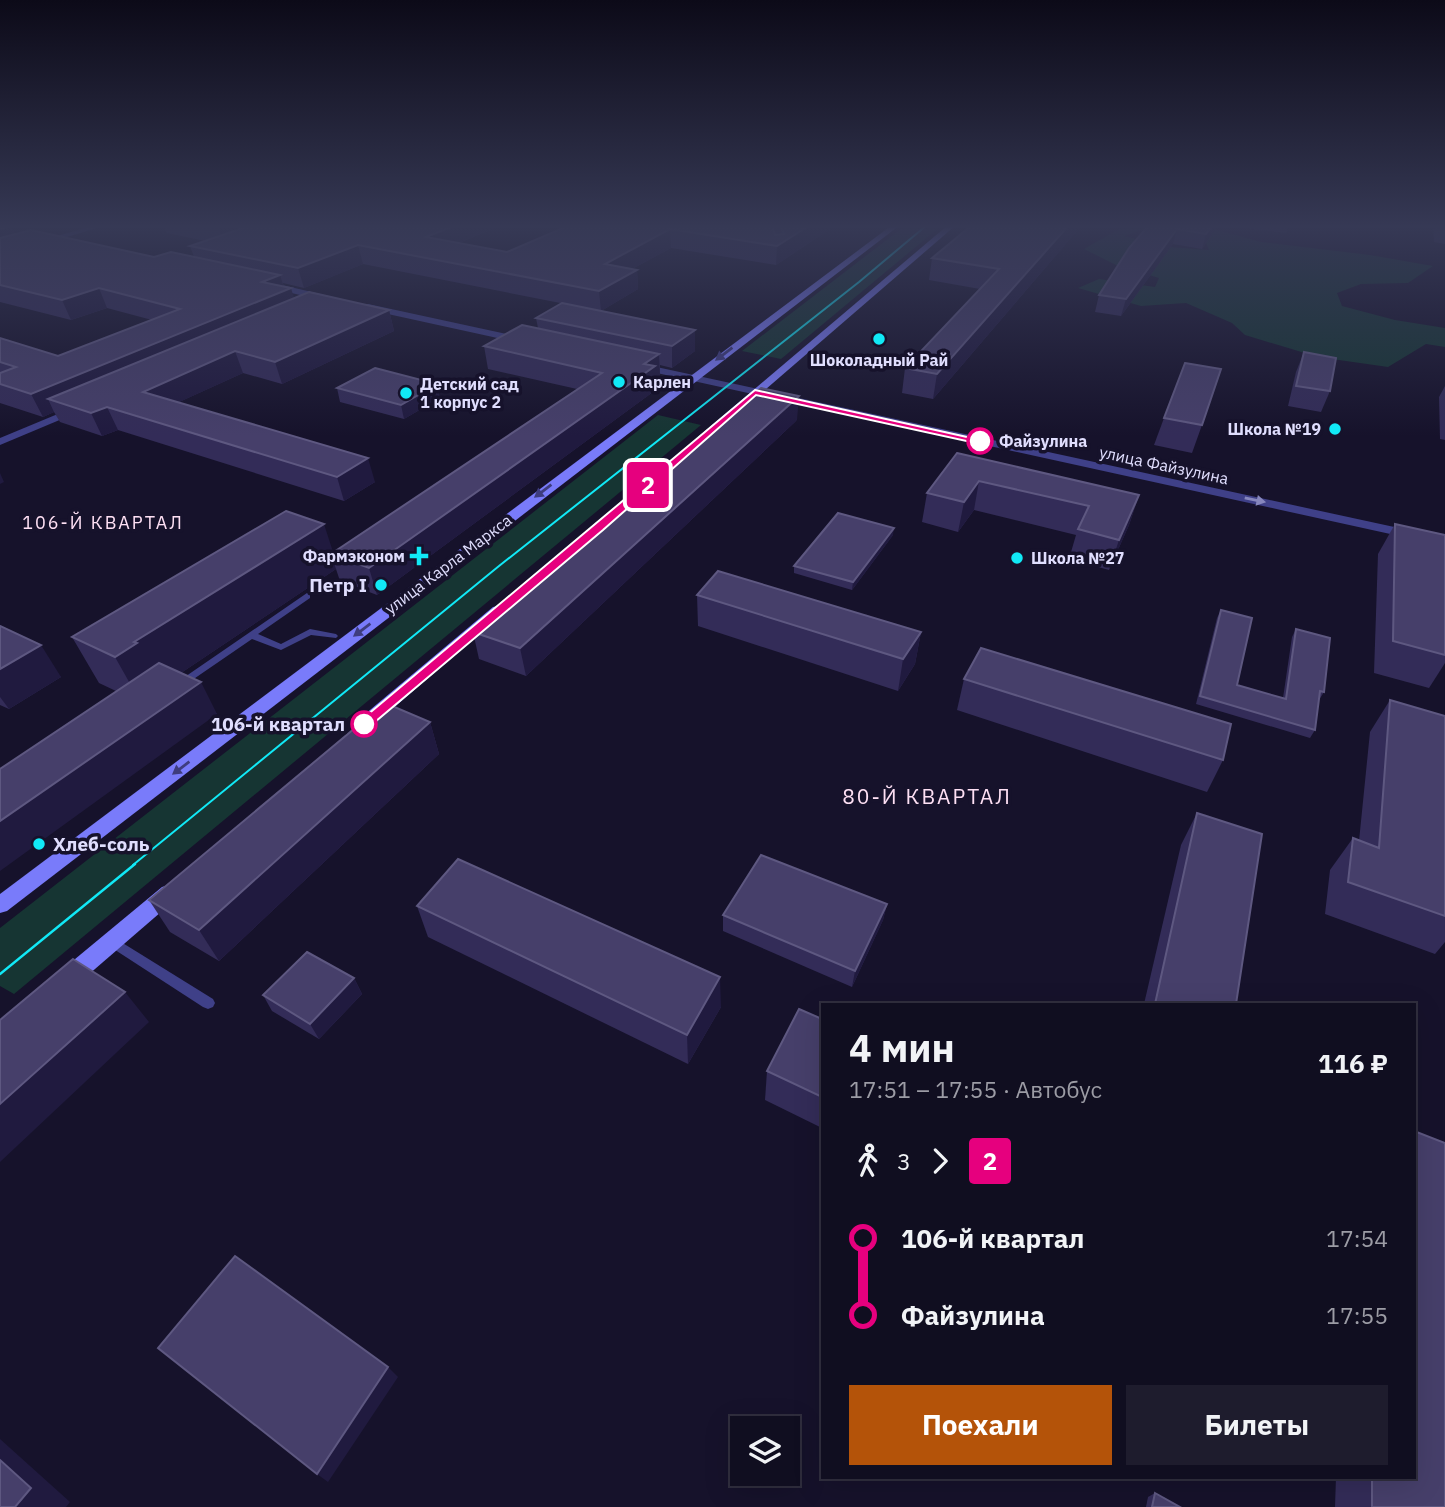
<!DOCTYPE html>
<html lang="ru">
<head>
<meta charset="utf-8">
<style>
	:root { --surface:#100e20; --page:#1e1c2d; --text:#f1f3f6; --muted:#9c9ca5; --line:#302e3e; --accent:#b45309 }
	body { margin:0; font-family:"IBM Plex Sans",sans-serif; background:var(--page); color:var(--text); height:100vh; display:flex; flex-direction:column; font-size:26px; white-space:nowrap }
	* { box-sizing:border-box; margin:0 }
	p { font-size:23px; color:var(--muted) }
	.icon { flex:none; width:38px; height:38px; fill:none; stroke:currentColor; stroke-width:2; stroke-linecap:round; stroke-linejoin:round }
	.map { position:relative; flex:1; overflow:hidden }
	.side { position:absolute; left:821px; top:1003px; width:595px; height:476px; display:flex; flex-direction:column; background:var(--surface); border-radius:0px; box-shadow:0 7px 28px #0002,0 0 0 2px var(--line) }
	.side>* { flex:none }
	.badge { padding:0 14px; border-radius:5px; font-size:24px; line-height:46px }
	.buttons { position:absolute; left:730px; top:1416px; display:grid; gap:14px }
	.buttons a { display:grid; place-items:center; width:70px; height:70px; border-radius:0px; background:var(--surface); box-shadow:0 7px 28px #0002,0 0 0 2px var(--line); font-size:35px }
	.map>.badge { position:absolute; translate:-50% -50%; box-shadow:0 0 0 4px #fff }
	.legs { display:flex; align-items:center; gap:10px; height:77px; padding:0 28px; font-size:23px }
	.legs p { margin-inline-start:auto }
	.overview { display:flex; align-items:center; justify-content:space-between; height:119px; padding:0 28px }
	h1 { font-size:38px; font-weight:800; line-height:52px }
	.cta { display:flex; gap:14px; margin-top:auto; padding:14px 28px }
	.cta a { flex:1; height:80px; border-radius:0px; background:var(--accent); color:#fff; font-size:28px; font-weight:800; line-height:80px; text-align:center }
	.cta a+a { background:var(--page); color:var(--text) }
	ul { padding:0 28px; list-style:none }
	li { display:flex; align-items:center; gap:24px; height:77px; font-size:26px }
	li i { display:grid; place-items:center; width:10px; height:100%; margin:0 9px; background:currentColor }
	li i::after { content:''; width:18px; height:18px; margin:-9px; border:5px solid; border-radius:50%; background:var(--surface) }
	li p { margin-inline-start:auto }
	li:first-child i { background:linear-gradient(#0000 50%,currentColor 0) }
	li:last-child i { background:linear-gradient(currentColor 50%,#0000 0) }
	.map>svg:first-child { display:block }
	.green { fill:#163533 }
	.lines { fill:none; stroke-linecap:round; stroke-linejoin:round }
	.lane { fill:#3f4088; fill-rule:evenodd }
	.street { fill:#3f4088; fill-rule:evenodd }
	.secondary { fill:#797bfa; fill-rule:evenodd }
	.tram-far1 { stroke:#11e9f6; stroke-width:2 }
	.tram { stroke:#11e9f6; stroke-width:2.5 }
	.wall { fill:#332c58 }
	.shaded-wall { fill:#201a3f }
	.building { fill:#463f6a; stroke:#5e5881; stroke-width:2 }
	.oneway { fill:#3e3c7e }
	.oneway2 { fill:#8787bd }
	.line-1 { fill:#e6007e; stroke:#fff; stroke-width:2 }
	.poi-dot { fill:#11e9f6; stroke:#16122b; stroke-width:2.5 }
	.stop-1-dot { fill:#fff; stroke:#e6007e; stroke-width:3.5 }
	.labels { text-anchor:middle; stroke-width:7; stroke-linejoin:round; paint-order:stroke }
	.far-poi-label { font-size:16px; font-weight:bold; fill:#e0defe; stroke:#16122b; text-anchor:start }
	.far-stop-label { font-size:16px; font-weight:bold; fill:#e0defe; stroke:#16122b; text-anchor:start }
	.far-street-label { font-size:16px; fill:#e0defe; stroke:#16122b }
	.far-neighbourhood-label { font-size:18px; letter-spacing:2px; fill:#fee0f4; stroke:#16122b }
	.poi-label { font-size:19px; font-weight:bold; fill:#e0defe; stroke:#16122b; text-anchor:end }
	.stop-label { font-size:19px; font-weight:bold; fill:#e0defe; stroke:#16122b; text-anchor:end }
	.neighbourhood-label { font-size:21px; letter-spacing:2px; fill:#fee0f4; stroke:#16122b }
</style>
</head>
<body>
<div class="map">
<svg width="1445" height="1507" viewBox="0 0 1445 1507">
	<rect width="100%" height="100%" fill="#16122b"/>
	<g class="green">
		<path d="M906,225H942L781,359L742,351Z"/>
		<path d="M1126,225L1149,227L1124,236L1170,247L1209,250L1199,225L1261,242L1370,255L1433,266L1408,283L1361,284L1337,293L1342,306L1395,320L1445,328V347L1426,344L1388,367L1318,357L1245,335L1232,323L1186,303L1141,306L1078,288L1099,279L1155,287L1159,278L1116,265L1084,249Z"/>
		<path d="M658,415L701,425L14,994L0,986V928Z"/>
	</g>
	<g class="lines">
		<g class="lane">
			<path d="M307,593L310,594V598L258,634L281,644L310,629L336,634L338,636L336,638L311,635L281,650L252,639L182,687H176L174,685L176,683Z"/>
			<path d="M113,937L213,999L215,1003L213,1007L208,1009L203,1007L109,946L107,942L109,938Z"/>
		</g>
		<g class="street">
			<path d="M96,225H107L0,257V252Z"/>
			<path d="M269,282L333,297L334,299L330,302L266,287Z"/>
			<path d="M368,304L525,338L530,341L525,344L365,309L363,307Z"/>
			<path d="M638,363L1445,538V546L634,368V364Z"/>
			<path d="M77,406L82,409L81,411L0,445V438Z"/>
		</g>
		<g class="secondary">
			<path d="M892,225H900L7,911L0,913V894Z"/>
			<path d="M948,225H956L706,441H698V437Z"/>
			<path d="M498,606L503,607L505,610L503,613L376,723H364L362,719L364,715L493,607Z"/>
			<path d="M169,885L176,887L179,893L176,899L73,988L65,990L57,988L54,981L57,974L162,887Z"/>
		</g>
		<path class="tram-far1" d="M133,865L499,566L859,282L927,225"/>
		<path class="tram" d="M0,974L135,864"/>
	</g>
	<g class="wall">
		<path d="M0,225L11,226L15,234L154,257H194L190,246L205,241L167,233L163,225H502L459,243L507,252L570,225H836L776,265L671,248L632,269L637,270L638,289L601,311L363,264L304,288L283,283L284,287L294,299L389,310L394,331L282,384L243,373L179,402L375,482L344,501L118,430L102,436L60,422L54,412L43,417L0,403V338L58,356L152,320L107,308L71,320L0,302Z"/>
		<path d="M1082,225L933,399L902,393L905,368L980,289L929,280L932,258Z"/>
		<path d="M1149,225H1289L1286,233L1218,225L1202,249L1173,244L1121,316L1095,312L1099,295Z"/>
		<path d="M1433,225H1445V244L1434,242Z"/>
		<path d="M536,318L695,351L672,368L660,365V376L656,379L657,389L377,595L340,581L336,569L181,673L217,714L116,691L99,683L72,637L333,553L577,389L488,369L484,346L538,328Z"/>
		<path d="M1304,352L1330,391L1321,412L1288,406L1296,372Z"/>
		<path d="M1445,386V440L1440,439L1439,397Z"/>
		<path d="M337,388L440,398L404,419L340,402Z"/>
		<path d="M1164,418L1202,425L1192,453L1154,445Z"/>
		<path d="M797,420L526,676L479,659L473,632Z"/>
		<path d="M957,453L1139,495L1129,525L1109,570L1069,559L1076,535L974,510L958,532L922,522L927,493Z"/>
		<path d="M1395,524L1445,535V663L1429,688L1374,673L1378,554Z"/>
		<path d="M893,535L852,590L794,573V566Z"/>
		<path d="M697,595L921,632L915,664L898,691L698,626Z"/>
		<path d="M1221,610L1237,685L1283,698L1292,637L1296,629L1324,692L1319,700H1318L1315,730L1310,738L1196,704L1217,618Z"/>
		<path d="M0,626L61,677L9,709L0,705Z"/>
		<path d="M964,679L1223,760L1207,792L957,710Z"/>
		<path d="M1390,700L1445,716V942L1435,954L1325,914L1330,870L1353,838L1359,841L1370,732Z"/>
		<path d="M430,722L439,754L219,961L170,932L149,900Z"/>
		<path d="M1197,813L1236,1004H1144L1181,845Z"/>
		<path d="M887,904L883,920L852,987L723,931V915Z"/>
		<path d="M417,906L721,1007L688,1064L428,937Z"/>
		<path d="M354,978L362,994L319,1039L272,1011L263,995Z"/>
		<path d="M822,1019V1128L765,1100L767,1071Z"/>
		<path d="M1336,1477H1414L1445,1507H1335Z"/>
		<path d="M1155,1493L1180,1507H1146L1148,1497Z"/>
	</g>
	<g class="shaded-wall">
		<path d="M0,225L11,226L19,244L0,250Z"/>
		<path d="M223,225H282L224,244L218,226Z"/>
		<path d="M456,225H502L429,255L426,237Z"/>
		<path d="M810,225H836L776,265L777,246Z"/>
		<path d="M1069,225H1082L933,399L937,374Z"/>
		<path d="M1213,225H1218L1202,249L1206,234Z"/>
		<path d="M670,229L671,248L606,283L605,264Z"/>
		<path d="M1177,229L1173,244L1121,316L1126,299Z"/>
		<path d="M358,245L363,264L304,288L298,268Z"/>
		<path d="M637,270L638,289L601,311L599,291Z"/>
		<path d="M280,275L285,291L291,288L297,308L48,399L54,412L43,417L31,394L262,282Z"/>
		<path d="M99,288L107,308L71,320L62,300Z"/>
		<path d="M389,310L394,331L282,384L275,362Z"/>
		<path d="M695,330V351L672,368V346Z"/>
		<path d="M235,351L243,373L153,414L143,392Z"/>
		<path d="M659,354L660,376L656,379L657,389L377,595L369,568Z"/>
		<path d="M437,384L440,398L404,419L401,405Z"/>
		<path d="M799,396L797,420L526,676L520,648Z"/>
		<path d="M107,407L118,430L102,436L91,413Z"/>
		<path d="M368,458L375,482L344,501L337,477Z"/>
		<path d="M0,473L4,482L0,484Z"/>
		<path d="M979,481L974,510L958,532L964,502Z"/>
		<path d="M1139,495L1129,525L1109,570L1119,540Z"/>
		<path d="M324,524L334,555L331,554L336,569L160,687L141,703L115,657L134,642Z"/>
		<path d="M894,528L893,535L852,590L853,582Z"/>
		<path d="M921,632L915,664L898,691L903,659Z"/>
		<path d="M41,645L61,677L9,709L0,697V669Z"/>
		<path d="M201,682L217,714L0,871V821Z"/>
		<path d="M430,722L439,754L219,961L199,930Z"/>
		<path d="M887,904L883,920L852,987L855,971Z"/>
		<path d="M720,977L721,1007L688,1064L687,1035Z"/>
		<path d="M354,978L362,994L319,1039L310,1024Z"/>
		<path d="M125,992L149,1022L0,1162V1104Z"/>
		<path d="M388,1367L398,1377L328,1482L317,1474Z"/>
		<path d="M0,1439L70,1502L66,1507H15L0,1460Z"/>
	</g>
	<g class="building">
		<path d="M0,225H5L11,226L0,229Z"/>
		<path d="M252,225H456L426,237L507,252L570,225H772L775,235L784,234L780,225H810L777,246L670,229L605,264L637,270L599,291L358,245L298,268L190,246Z"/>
		<path d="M972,225H1069L937,374L905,368L999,269L932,258Z"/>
		<path d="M1149,225H1213L1206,234L1177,229L1126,299L1099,295L1129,248Z"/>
		<path d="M31,230L154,257L171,252L280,275L262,282L291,288L31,394L0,384V373L16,367L0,362V338L58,356L180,309L99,288L62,300L0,285V238Z"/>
		<path d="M309,292L389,310L275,362L235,351L143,392L368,458L337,477L107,407L91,413L48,399Z"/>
		<path d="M562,303L695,330L672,346L536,318Z"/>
		<path d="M522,325L659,354L644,364L655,366L369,568L331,554L602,373L484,346Z"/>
		<path d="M1304,352L1336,358L1330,391L1296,386Z"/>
		<path d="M1185,363L1221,369L1202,425L1164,418Z"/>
		<path d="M375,368L437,384L401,405L337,388Z"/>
		<path d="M761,388L799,396L520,648L473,632Z"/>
		<path d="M957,453L1139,495L1119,540L1078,529L1089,506L979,481L964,502L927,493Z"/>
		<path d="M286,511L324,524L134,642L137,643L115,657L72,637Z"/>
		<path d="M838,513L894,528L853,582L794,566Z"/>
		<path d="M1395,524L1445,535V655L1393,641Z"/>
		<path d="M718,571L921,632L903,659L697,595Z"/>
		<path d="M1221,610L1252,618L1237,685L1286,699L1296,629L1330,638L1324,692L1320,691L1315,730L1200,696Z"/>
		<path d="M0,626L41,645L0,669Z"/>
		<path d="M981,648L1231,724L1223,760L964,679Z"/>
		<path d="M159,663L201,682L0,821V769Z"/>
		<path d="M1390,700L1445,716V916L1348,882L1353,838L1379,848Z"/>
		<path d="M385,703L430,722L199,930L149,900Z"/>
		<path d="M1197,813L1262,834L1236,1004H1155Z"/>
		<path d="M761,855L887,904L855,971L723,915Z"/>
		<path d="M458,859L720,977L687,1035L417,906Z"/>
		<path d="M307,952L354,978L310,1024L263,995Z"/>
		<path d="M73,959L125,992L0,1104V1020Z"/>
		<path d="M799,1009L822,1019V1097L767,1071Z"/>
		<path d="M1414,1131L1445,1143V1507H1372V1477H1414Z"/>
		<path d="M235,1256L388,1367L317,1474L158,1348Z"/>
		<path d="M0,1460L31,1488L15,1507H0Z"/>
		<path d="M1155,1493L1180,1507H1152Z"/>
	</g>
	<defs><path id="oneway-solid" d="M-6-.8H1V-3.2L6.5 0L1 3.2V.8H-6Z" transform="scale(1.75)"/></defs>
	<g class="oneway">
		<use href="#oneway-solid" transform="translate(724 354) rotate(143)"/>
		<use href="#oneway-solid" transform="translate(543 491) rotate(143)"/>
		<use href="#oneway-solid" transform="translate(362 630) rotate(143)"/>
		<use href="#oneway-solid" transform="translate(181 768) rotate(143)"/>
	</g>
	<use class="oneway2" href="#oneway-solid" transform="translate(1255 500) rotate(12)"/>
	<linearGradient id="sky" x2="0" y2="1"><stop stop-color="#0c0a18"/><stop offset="0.52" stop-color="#363955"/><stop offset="1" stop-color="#363955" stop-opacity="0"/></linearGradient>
	<rect width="1445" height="436" fill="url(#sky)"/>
	<path class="line-1" d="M755,390L985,441L980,444L756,395L603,530L369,727H360V721Z"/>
	<g class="poi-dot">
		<circle cx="879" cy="339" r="7"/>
		<circle cx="619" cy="382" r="7"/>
		<circle cx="406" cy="393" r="7"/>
		<circle cx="1335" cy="429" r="7"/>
		<path d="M415.5 545.5h7v7h7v7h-7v7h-7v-7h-7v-7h7z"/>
		<circle cx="1017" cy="558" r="7"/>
		<circle cx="381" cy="585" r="7"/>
		<circle cx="39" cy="844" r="7"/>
	</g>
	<g class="stop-1-dot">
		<circle cx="980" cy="441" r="12"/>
		<circle cx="364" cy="724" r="12"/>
	</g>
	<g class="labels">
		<g class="far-poi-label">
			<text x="879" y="366" text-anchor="middle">Шоколадный Рай</text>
			<text x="633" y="388">Карлен</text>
			<text x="420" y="390">Детский сад<tspan x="420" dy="18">1 корпус 2</tspan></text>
			<text x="1321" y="435" text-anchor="end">Школа №19</text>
			<text x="405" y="562" text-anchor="end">Фармэконом</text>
			<text x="1031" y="564">Школа №27</text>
		</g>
		<g class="far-stop-label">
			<text x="999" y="447">Файзулина</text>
		</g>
		<g class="far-street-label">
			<text transform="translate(1164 465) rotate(12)" y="6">улица Файзулина</text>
			<text transform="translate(448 564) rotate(-37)" y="6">улица Карла Маркса</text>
		</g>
		<g class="far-neighbourhood-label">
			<text x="103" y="529">106-Й КВАРТАЛ</text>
		</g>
		<g class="poi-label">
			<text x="367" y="592">Петр I</text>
			<text x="53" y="851" text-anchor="start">Хлеб-соль</text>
		</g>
		<g class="stop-label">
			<text x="345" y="731">106-й квартал</text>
		</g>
		<g class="neighbourhood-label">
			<text x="927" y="804">80-Й КВАРТАЛ</text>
		</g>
	</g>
</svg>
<div class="buttons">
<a><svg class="icon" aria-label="layers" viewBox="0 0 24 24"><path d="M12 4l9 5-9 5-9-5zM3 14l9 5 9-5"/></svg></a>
</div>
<b class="badge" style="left:648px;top:485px;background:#e6007e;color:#fff">2</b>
<section class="side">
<div class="overview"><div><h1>4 мин</h1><p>17:51 – 17:55 · Автобус</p></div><b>116 ₽</b></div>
<div class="legs"><svg class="icon" aria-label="walk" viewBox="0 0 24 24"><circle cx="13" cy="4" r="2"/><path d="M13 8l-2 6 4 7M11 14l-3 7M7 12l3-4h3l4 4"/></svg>3<svg class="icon" aria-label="forward" viewBox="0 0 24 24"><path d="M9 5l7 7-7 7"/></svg><b class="badge" style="background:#e6007e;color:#fff">2</b></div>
<ul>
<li><i style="color:#e6007e"></i><b>106-й квартал</b><p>17:54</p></li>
<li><i style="color:#e6007e"></i><b>Файзулина</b><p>17:55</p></li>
</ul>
<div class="cta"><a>Поехали</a><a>Билеты</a></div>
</section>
</div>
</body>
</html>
